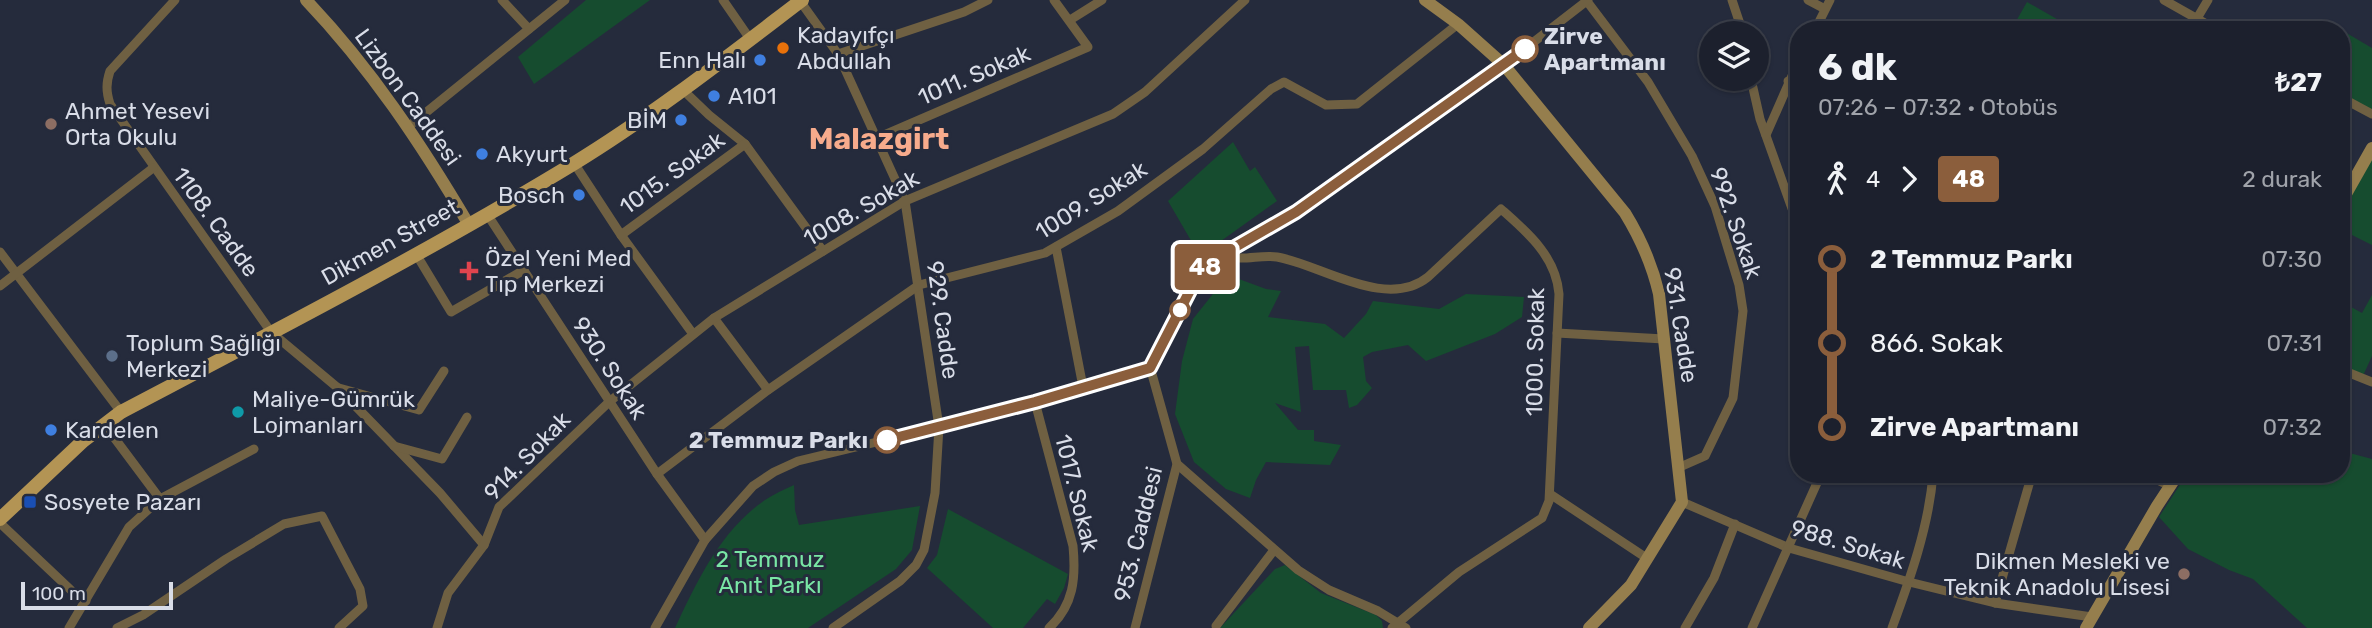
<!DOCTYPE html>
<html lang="tr">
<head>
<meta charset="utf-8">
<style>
	:root { --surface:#1c202d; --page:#252835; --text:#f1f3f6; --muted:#a0a3aa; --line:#3a3e49 }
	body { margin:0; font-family:Rubik,sans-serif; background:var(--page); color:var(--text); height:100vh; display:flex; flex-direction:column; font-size:26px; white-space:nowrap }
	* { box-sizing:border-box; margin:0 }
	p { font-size:23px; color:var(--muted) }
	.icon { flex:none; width:38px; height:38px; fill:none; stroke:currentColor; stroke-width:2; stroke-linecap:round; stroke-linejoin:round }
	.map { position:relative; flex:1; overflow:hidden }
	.drawer { position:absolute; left:1790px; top:21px; width:560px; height:462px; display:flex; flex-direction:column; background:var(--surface); border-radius:28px; box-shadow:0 2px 5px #0004,0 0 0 2px var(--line) }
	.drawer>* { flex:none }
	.badge { padding:0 14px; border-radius:5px; font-size:24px; line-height:46px }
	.buttons { position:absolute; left:1699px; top:21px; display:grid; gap:14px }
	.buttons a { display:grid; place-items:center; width:70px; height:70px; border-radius:50%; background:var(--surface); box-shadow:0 2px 5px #0004,0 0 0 2px var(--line); font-size:35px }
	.scale { position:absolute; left:21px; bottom:18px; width:152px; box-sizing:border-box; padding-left:7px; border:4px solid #d9dde8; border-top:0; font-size:19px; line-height:24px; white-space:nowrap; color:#d9dde8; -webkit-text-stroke:5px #252b3c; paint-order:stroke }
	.map>.badge { position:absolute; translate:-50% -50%; box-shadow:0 0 0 4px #fff }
	.legs { display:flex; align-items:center; gap:10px; height:77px; padding:0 28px; font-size:23px }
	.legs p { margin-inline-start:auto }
	.head { display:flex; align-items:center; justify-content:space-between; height:119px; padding:0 28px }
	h1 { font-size:38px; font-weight:700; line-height:52px }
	ul { padding:0 28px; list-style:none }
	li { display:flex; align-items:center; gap:24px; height:84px; font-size:26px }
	li i { display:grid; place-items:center; width:10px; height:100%; margin:0 9px; background:currentColor }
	li i::after { content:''; width:18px; height:18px; margin:-9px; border:5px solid; border-radius:50%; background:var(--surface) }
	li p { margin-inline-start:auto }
	li:first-child i { background:linear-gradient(#0000 50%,currentColor 0) }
	li:last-child i { background:linear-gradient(currentColor 50%,#0000 0) }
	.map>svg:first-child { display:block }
	.green { fill:#164c2f }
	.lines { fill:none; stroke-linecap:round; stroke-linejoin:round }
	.street { stroke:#6f6042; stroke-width:9 }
	.secondary { stroke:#957e4d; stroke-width:12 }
	.primary { stroke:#b39454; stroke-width:14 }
	.line-1-casing { stroke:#fff; stroke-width:16 }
	.line-1 { stroke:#8b5e3c; stroke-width:10 }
	.food-dot { fill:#e8710a; stroke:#252b3c; stroke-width:2.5 }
	.stop-1-dot { fill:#fff; stroke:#8b5e3c; stroke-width:3.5 }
	.shop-dot { fill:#3f7fe0; stroke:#252b3c; stroke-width:2.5 }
	.education-dot { fill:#8d6e63; stroke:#252b3c; stroke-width:2.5 }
	.health-dot { fill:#e0444e; stroke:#252b3c; stroke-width:2.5 }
	.service-dot { fill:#5c6f8a; stroke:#252b3c; stroke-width:2.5 }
	.culture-dot { fill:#0f9aa8; stroke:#252b3c; stroke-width:2.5 }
	.transit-dot { fill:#1a4fb4; stroke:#252b3c; stroke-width:2.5 }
	.labels { text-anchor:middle; stroke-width:6; stroke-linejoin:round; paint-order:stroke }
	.poi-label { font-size:23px; fill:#d9dde8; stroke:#252b3c; text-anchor:start }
	.stop-label { font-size:23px; font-weight:bold; fill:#d9dde8; stroke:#252b3c; text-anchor:start }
	.street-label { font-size:23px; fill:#d9dde8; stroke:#252b3c }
	.park-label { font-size:23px; fill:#79e6a5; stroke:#252b3c }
	.district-label { font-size:30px; font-weight:bold; fill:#f7ab8c; stroke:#252b3c }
</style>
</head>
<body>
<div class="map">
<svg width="2372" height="628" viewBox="0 0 2372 628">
	<rect width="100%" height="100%" fill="#252b3c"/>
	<g class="green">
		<path d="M586,0H650L534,84L518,57Z"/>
		<path d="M2027,2L2076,30H2011Z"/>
		<path d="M2338,28L2372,48V114L2342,98V30H2336Z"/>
		<path d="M1233,142L1250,171L1255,167L1277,201L1200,256L1168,201Z"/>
		<path d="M2372,148V245L2342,230V201Z"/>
		<path d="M1228,275L1266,289L1281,291L1268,317L1325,324L1344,338L1366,314L1373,301L1439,309L1466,294L1524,297L1522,317L1495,334L1426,361L1408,345L1372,352L1363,357L1366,381L1372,388L1357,405L1349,408L1346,390H1313L1309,346L1295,347L1301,412L1275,403L1298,430H1314V441L1341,445L1330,465L1266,462L1256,480L1250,498L1226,489L1194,462L1175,414L1182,361L1193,319Z"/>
		<path d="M2372,295V356L2362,378L2342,370V302L2362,313Z"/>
		<path d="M2342,451L2372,459V628H2307L2253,579L2229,570L2188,549L2159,517L2187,474H2342Z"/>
		<path d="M794,485L795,510L799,525L920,506L912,550L896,569L808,628H675C697,581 721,530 765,500C774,494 785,489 794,485Z"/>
		<path d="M948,509L1068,574L1064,588L1055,604L1047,599L1023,628H993L927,568L937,555Z"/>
		<path d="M1285,565L1321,593L1376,615L1382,621L1383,628H1220L1275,569Z"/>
	</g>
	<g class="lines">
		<g class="street">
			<path d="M175,0L110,71C106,83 106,91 110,104L271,332L338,388L440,493L484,545L448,593L437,628"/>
			<path d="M502,0L529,29"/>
			<path d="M723,0L750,39"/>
			<path d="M1586,0L1648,82L1692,156L1715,206L1739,285L1743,311L1733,398L1705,456L1680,467"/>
			<path d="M1732,0L1743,33"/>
			<path d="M1808,0L1825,9"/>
			<path d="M2164,0L2217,30"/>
			<path d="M800,1L838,54L905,201L939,427L935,493L924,550L916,565L900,581L833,628"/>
			<path d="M1070,20L1102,0"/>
			<path d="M1815,30L1830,0"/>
			<path d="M2190,30L2208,0"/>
			<path d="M838,54L964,12L988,0"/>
			<path d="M1751,79L1760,119L1799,228"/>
			<path d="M1788,81L1799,85"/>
			<path d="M683,90L709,115L745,144L823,251"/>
			<path d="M2342,98L2372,114"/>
			<path d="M408,127L565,0"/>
			<path d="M1766,135L1799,60"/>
			<path d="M875,139L1088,47L1054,0"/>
			<path d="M574,163L621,235L693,334"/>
			<path d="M487,214L657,474L705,540"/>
			<path d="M621,235L745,144"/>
			<path d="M1056,247L1083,387"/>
			<path d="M0,252L121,412"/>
			<path d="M416,254L451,312L524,270"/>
			<path d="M1223,254C1239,263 1259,254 1277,257C1320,264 1386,311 1428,277L1501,209C1527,232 1556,256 1559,294L1549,501L1542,518L1459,572L1392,628"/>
			<path d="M0,286L153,168"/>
			<path d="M714,318L768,390"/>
			<path d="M1557,333L1664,339"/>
			<path d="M2342,370L2372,382"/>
			<path d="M339,388L419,410L444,371"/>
			<path d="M1035,402L1073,546C1076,578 1074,605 1049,628"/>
			<path d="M104,424L160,499"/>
			<path d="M394,446L442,459L467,417"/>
			<path d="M1177,464L1298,570L1329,590L1378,611L1406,628"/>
			<path d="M657,474L768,390L919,285L1045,253L1118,211L1203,149L1271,89L1284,82L1326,105L1357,104L1458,24"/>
			<path d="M2145,474L2170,486"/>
			<path d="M1550,494L1648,559"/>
			<path d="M1682,502L1789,548L1909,582L1995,603L2092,617"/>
			<path d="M0,523L74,593L86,601"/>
			<path d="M484,545L499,507L609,402L714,318L905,201L1113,114L1145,92L1245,0"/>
			<path d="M1995,603L2032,474"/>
			<path d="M1216,626L1274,550"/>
			<path d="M69,628L129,527L160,499L254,449"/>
			<path d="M117,628L143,615L226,559L284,524L322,516L360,589L363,606L339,628"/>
			<path d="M655,628L705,540L753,486L774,472L798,461L939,427L1150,367L1200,270L1223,254L1295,212L1504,65L1588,0"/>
			<path d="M1135,628L1177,464L1150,367"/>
			<path d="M1685,628L1714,578L1735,524"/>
			<path d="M1752,628L1821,474"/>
			<path d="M1892,628C1910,579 1929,526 1933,474"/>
		</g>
		<g class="secondary">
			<path d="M306,0C370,67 422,145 469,225"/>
			<path d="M1425,0L1458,24L1504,65L1625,213C1641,239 1652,264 1659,294L1682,502L1631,585L1589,628"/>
			<path d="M2342,201L2372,148"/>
			<path d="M2086,628L2157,506L2178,474"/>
		</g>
		<path class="primary" d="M0,519L83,441L121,412C273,332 426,253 573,164C653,115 727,57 802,0"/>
	</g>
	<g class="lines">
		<g class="line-1-casing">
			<path id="line-1" d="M887,440L1035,402L1150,368L1200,271L1223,254L1296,212L1525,49"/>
		</g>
		<use href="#line-1" class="line-1"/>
	</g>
	<circle class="food-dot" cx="783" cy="48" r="7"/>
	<g class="stop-1-dot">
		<circle cx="1525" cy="49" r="12"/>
		<circle cx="1180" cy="310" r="9"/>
		<circle cx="887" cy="440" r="12"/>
	</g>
	<g class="shop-dot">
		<circle cx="760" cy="60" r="7"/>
		<circle cx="714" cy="96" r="7"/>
		<circle cx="681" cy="120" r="7"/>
		<circle cx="482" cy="154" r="7"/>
		<circle cx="579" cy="195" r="7"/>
		<circle cx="51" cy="430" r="7"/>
	</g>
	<g class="education-dot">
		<circle cx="51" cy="124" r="7"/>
		<circle cx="2184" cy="574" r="7"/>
	</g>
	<path class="health-dot" d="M465.5 260.5h7v7h7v7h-7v7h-7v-7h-7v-7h7z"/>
	<circle class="service-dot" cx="112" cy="356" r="7"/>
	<circle class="culture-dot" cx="238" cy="412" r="7"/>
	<rect class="transit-dot" x="23" y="495" width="14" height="14" rx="3.5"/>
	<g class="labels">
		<g class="poi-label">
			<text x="797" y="43">Kadayıfçı<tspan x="797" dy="26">Abdullah</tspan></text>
			<text x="746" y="68" text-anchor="end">Enn Halı</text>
			<text x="728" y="104">A101</text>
			<text x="65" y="119">Ahmet Yesevi<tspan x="65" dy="26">Orta Okulu</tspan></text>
			<text x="667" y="128" text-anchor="end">BİM</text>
			<text x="496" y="162">Akyurt</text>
			<text x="565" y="203" text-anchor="end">Bosch</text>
			<text x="485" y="266">Özel Yeni Med<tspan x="485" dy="26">Tıp Merkezi</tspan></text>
			<text x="126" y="351">Toplum Sağlığı<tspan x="126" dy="26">Merkezi</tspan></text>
			<text x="252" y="407">Maliye-Gümrük<tspan x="252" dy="26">Lojmanları</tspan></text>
			<text x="65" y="438">Kardelen</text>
			<text x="44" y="510">Sosyete Pazarı</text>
			<text x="2170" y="569" text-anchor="end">Dikmen Mesleki ve<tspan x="2170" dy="26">Teknik Anadolu Lisesi</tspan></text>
		</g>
		<g class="stop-label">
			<text x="1544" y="44">Zirve<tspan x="1544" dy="26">Apartmanı</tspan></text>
			<text x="868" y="448" text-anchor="end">2 Temmuz Parkı</text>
		</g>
		<g class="street-label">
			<text transform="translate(974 75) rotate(-23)" y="8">1011. Sokak</text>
			<text transform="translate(408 97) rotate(54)" y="8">Lizbon Caddesi</text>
			<text transform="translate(672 173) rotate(-36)" y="8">1015. Sokak</text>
			<text transform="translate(1091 200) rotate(-32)" y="8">1009. Sokak</text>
			<text transform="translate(861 208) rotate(-30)" y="8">1008. Sokak</text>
			<text transform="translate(216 222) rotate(54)" y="8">1108. Cadde</text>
			<text transform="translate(1736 223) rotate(71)" y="8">992. Sokak</text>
			<text transform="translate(390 242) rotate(-29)" y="8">Dikmen Street</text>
			<text transform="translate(943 320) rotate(82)" y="8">929. Cadde</text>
			<text transform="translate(1681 325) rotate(81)" y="8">931. Cadde</text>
			<text transform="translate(1535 352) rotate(-89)" y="8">1000. Sokak</text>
			<text transform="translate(610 368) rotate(57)" y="8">930. Sokak</text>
			<text transform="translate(527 456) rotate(-46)" y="8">914. Sokak</text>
			<text transform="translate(1077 493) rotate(76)" y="8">1017. Sokak</text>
			<text transform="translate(1138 534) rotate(-76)" y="8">953. Caddesi</text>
			<text transform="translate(1848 544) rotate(17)" y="8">988. Sokak</text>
		</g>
		<g class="park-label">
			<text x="770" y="567">2 Temmuz<tspan x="770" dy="26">Anıt Parkı</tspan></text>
		</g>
		<g class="district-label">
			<text x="879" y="149">Malazgirt</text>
		</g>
	</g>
</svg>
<div class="buttons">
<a><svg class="icon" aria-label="layers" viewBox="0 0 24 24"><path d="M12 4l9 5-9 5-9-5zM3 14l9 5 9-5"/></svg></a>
</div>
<div class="scale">100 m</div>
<b class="badge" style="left:1205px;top:267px;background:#8b5e3c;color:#fff">48</b>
<section class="drawer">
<div class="head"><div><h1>6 dk</h1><p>07:26 – 07:32 · Otobüs</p></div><b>₺27</b></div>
<div class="legs"><svg class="icon" aria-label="walk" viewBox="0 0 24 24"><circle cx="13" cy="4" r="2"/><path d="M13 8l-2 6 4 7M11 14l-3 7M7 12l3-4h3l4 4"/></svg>4<svg class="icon" aria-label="forward" viewBox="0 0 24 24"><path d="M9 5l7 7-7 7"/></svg><b class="badge" style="background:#8b5e3c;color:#fff">48</b><p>2 durak</p></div>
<ul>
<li><i style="color:#8b5e3c"></i><b>2 Temmuz Parkı</b><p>07:30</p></li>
<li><i style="color:#8b5e3c"></i><span>866. Sokak</span><p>07:31</p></li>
<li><i style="color:#8b5e3c"></i><b>Zirve Apartmanı</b><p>07:32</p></li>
</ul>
</section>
</div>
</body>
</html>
